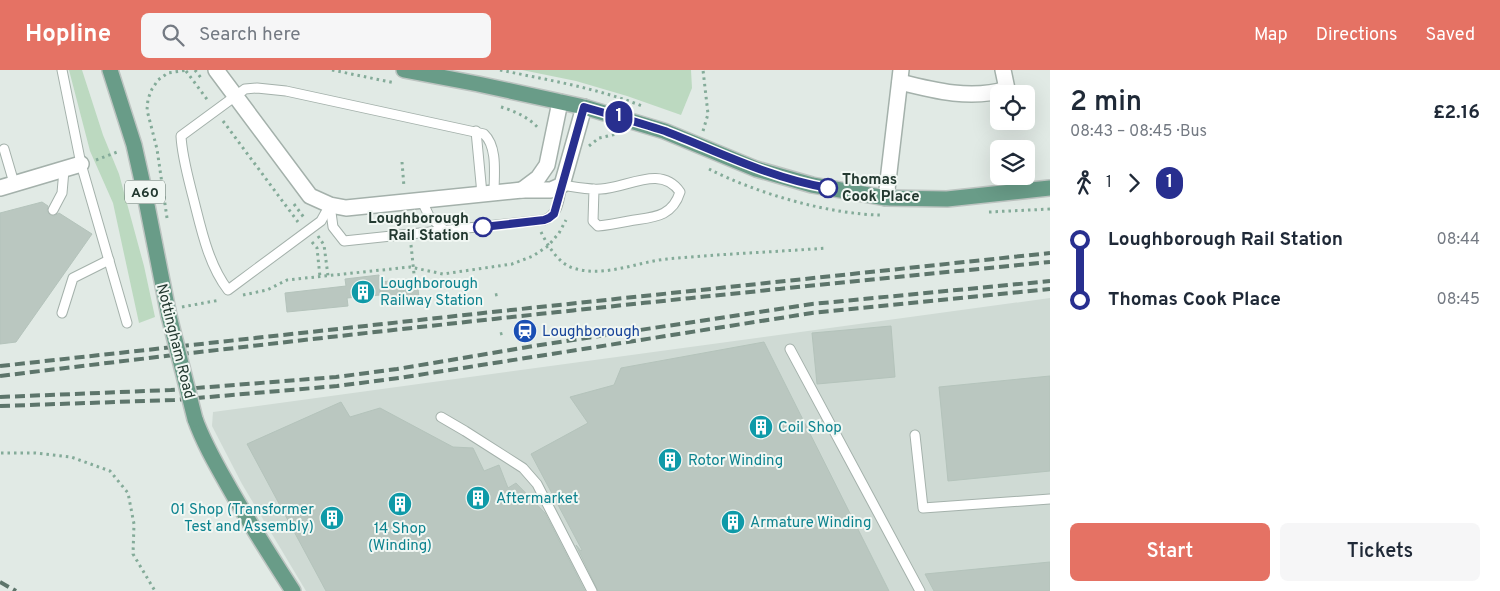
<!DOCTYPE html>
<html lang="en">
<head>
<meta charset="utf-8">
<style>
	:root { --surface:#fff; --page:#f6f6f7; --text:#1f2937; --muted:#747a83; --accent:#e57264 }
	body { margin:0; font-family:Overpass,sans-serif; background:var(--page); color:var(--text); height:100vh; display:flex; flex-direction:column; font-size:19px; white-space:nowrap }
	* { box-sizing:border-box; margin:0 }
	p { font-size:16px; color:var(--muted) }
	.icon { flex:none; width:28px; height:28px; fill:none; stroke:currentColor; stroke-width:2; stroke-linecap:round; stroke-linejoin:round }
	.map { position:relative; flex:1; overflow:hidden }
	.details { display:flex; flex-direction:column; background:var(--surface); width:450px }
	.details>* { flex:none }
	.badge { padding:0 10px; border-radius:16px; font-size:18px; line-height:32px }
	.buttons { position:absolute; left:990px; top:15px; display:grid; gap:10px }
	.buttons a { display:grid; place-items:center; width:45px; height:45px; border-radius:8px; background:var(--surface); box-shadow:0 5px 20px #0002; font-size:25px }
	.map>.badge { position:absolute; translate:-50% -50%; box-shadow:0 0 0 2px #fff }
	.legs { display:flex; align-items:center; gap:8px; height:55px; padding:0 20px; font-size:16px }
	.legs p { margin-inline-start:auto }
	.overview { display:flex; align-items:center; justify-content:space-between; height:85px; padding:0 20px }
	h1 { font-size:28px; font-weight:600; line-height:38px }
	.primary-button { display:flex; gap:10px; margin-top:auto; padding:10px 20px }
	.primary-button a { flex:1; height:58px; border-radius:8px; background:var(--accent); color:#fff; font-size:20px; font-weight:600; line-height:58px; text-align:center }
	.primary-button a+a { background:var(--page); color:var(--text) }
	ul { padding:0 20px; list-style:none }
	li { display:flex; align-items:center; gap:18px; height:60px; font-size:19px }
	li i { display:grid; place-items:center; width:8px; height:100%; margin:0 6px; background:currentColor }
	li i::after { content:''; width:12px; height:12px; margin:-6px; border:4px solid; border-radius:50%; background:var(--surface) }
	li p { margin-inline-start:auto }
	li:first-child i { background:linear-gradient(#0000 50%,currentColor 0) }
	li:last-child i { background:linear-gradient(currentColor 50%,#0000 0) }
	header { display:flex; align-items:center; gap:30px; box-sizing:border-box; height:70px; padding:0 25px; background:var(--accent); color:#fff }
	header strong { font-size:24px }
	nav { display:flex; gap:28px; margin-inline-start:auto; font-size:18px }
	.search { width:350px; height:45px; background:var(--page); display:flex; align-items:center; gap:12px; box-sizing:border-box; padding:0 18px; border-radius:8px; color:var(--muted); font-size:19px }
	main { display:flex; flex:1; min-height:0 }
	.map>svg:first-child { display:block }
	.built { fill:#cfdad4 }
	.green { fill:#bcd9c0 }
	.building { fill:#bac7c0; stroke:#b4c3bb }
	.lines { fill:none; stroke-linecap:round; stroke-linejoin:round }
	.lane-casing { stroke:#a4b1ab; stroke-width:11 }
	.street-casing { stroke:#a4b1ab; stroke-width:18 }
	.primary-casing { stroke:#bdc4c1; stroke-width:18 }
	.path { stroke:#84ab99; stroke-width:3; stroke-dasharray:2.5 4; stroke-linecap:butt }
	.lane { stroke:#fff; stroke-width:9 }
	.street { stroke:#fff; stroke-width:15 }
	.primary { stroke:#699c88; stroke-width:15 }
	.rail { stroke:#5d756b; stroke-width:4; stroke-dasharray:10 5; stroke-linecap:butt }
	.primary-bridge-casing { stroke:#bdc4c1; stroke-width:18; stroke-linecap:butt }
	.primary-bridge { stroke:#699c88; stroke-width:15 }
	.line-1-casing { stroke:#fff; stroke-width:11 }
	.line-1 { stroke:#282f8f; stroke-width:8 }
	.stop-1-dot { fill:#fff; stroke:#282f8f; stroke-width:2.5 }
	.labels { text-anchor:middle; stroke-width:4; stroke-linejoin:round; paint-order:stroke }
	.shield { fill:#f1f7f3; stroke:#61726a; stroke-width:1 }
	.shield-label { font-size:14px; font-weight:bold; fill:#233930 }
	.stop-label { font-size:15px; font-weight:bold; fill:#233930; stroke:#f1f7f3; text-anchor:start }
	.culture-label { font-size:15px; fill:#0d838f; stroke:#f1f7f3; text-anchor:start }
	.transit-label { font-size:15px; fill:#164399; stroke:#f1f7f3; text-anchor:start }
	.street-label { font-size:15px; fill:#233930; stroke:#f1f7f3 }
</style>
</head>
<body>
<header>
<strong>Hopline</strong>
<div class="search"><svg class="icon" aria-label="search" viewBox="0 0 24 24"><circle cx="10" cy="10" r="6"/><path d="M15 15l6 6"/></svg>Search here</div>
<nav><a>Map</a><a>Directions</a><a>Saved</a></nav>
</header>
<main>
<div class="map">
<svg width="1050" height="521" viewBox="0 0 1050 521">
	<rect width="100%" height="100%" fill="#e1eae5"/>
	<path class="built" d="M1050,228V521H306L242,414L212,356L213,342Z"/>
	<g class="green">
		<path d="M69,0H82L103,65L119,104L144,196L155,247L139,253L113,133L90,81Z"/>
		<path d="M522,0H691L692,18L681,45L627,26L576,11Z"/>
	</g>
	<g class="building">
		<path d="M42,132L48,136L47,141L50,145L54,146L59,143L92,164L16,272L0,274V143Z"/>
		<path d="M379,205L380,225L347,228L348,236L287,242L285,223L346,216L345,209Z"/>
		<path d="M417,208L419,228L381,232L380,212Z"/>
		<path d="M891,256L895,307L817,314L812,263Z"/>
		<path d="M764,272L889,521H598L576,475L581,481L582,480L531,384L588,353L570,327L614,315L621,298Z"/>
		<path d="M1050,306V401L948,411L939,317Z"/>
		<path d="M341,332L350,347L380,338L453,377L473,378L484,401L499,395L508,418L516,413L545,443L585,521H326L247,374Z"/>
		<path d="M1050,492V521H934L925,504Z"/>
	</g>
	<g class="lines">
		<g class="lane-casing">
			<g id="lane">
				<path d="M62,0L81,94L127,253"/>
				<path d="M476,61L482,124"/>
				<path d="M4,79L14,113"/>
				<path d="M422,131L429,146L445,161"/>
				<path d="M330,135L321,151L228,220C208,194 201,158 193,127C188,107 182,86 181,66L245,19L257,18L286,21L484,64C498,77 494,105 494,123"/>
				<path d="M330,135L333,157L344,171L544,150C559,145 559,128 562,115C575,117 588,120 601,119C627,118 661,94 680,122C672,148 652,147 629,151C619,153 609,155 598,156L593,151L594,119"/>
				<path d="M53,140L62,123L64,100"/>
				<path d="M62,243L73,208L109,190"/>
				<path d="M790,279L920,521"/>
				<path d="M441,347L465,361L523,398L537,414L592,521"/>
				<path d="M915,365L923,438L1050,429"/>
			</g>
		</g>
		<g class="street-casing">
			<g id="street">
				<path d="M216,0L310,126L330,135L346,138L522,120H551L562,115L584,37"/>
				<path d="M900,12C935,21 972,30 1007,19L1003,0"/>
				<path d="M0,118L81,94"/>
				<path d="M522,120L538,108L547,95L560,32"/>
				<path d="M886,128L901,0"/>
			</g>
		</g>
		<g class="primary-casing">
			<g id="primary">
				<path d="M110,0L134,75L143,115L169,246"/>
				<path d="M404,0L478,14L584,37L664,61L756,99L812,115L886,128L947,129L1050,118"/>
				<path d="M195,349C204,374 217,396 230,419C250,454 271,487 293,521"/>
			</g>
		</g>
		<g class="path">
			<path d="M195,0L201,8"/>
			<path d="M332,0L395,13"/>
			<path d="M500,0C548,10 597,18 642,36"/>
			<path d="M186,1L209,32"/>
			<path d="M501,37C515,41 530,48 539,59"/>
			<path d="M223,51L298,152"/>
			<path d="M703,61L708,44L703,0"/>
			<path d="M589,76L599,68L617,64"/>
			<path d="M96,90L120,81"/>
			<path d="M402,92L404,117"/>
			<path d="M709,99C756,123 830,145 883,145"/>
			<path d="M294,134L305,149"/>
			<path d="M989,142L1050,139"/>
			<path d="M167,148L157,79L147,40L148,29L152,19L158,10L168,3L187,0"/>
			<path d="M541,162C548,176 558,193 573,198C604,208 637,192 667,189C720,184 774,182 827,178"/>
			<path d="M318,166L324,175L328,206"/>
			<path d="M312,172L317,178L320,207"/>
			<path d="M411,175L414,204"/>
			<path d="M243,225L267,220L287,210L410,197L443,204L512,194L533,186L548,176L559,163L566,150"/>
			<path d="M495,225L500,224"/>
			<path d="M182,237L220,230"/>
			<path d="M500,264L504,263"/>
			<path d="M1,383H35L71,387L110,401L128,423L134,454L133,484L155,521"/>
		</g>
		<use href="#lane" class="lane"/>
		<use href="#street" class="street"/>
		<use href="#primary" class="primary"/>
		<g class="rail">
			<path d="M0,296L483,243L1050,183"/>
			<path d="M0,306C349,263 700,226 1050,192"/>
			<path d="M0,327L171,320L336,307L397,299L534,276L812,234L1050,211"/>
			<path d="M0,336L174,330L337,316L399,308L812,243L1050,219"/>
			<path d="M0,512L16,521"/>
		</g>
		<g class="primary-bridge-casing">
			<path id="primary-bridge" d="M169,246L195,349"/>
		</g>
		<use href="#primary-bridge" class="primary-bridge"/>
	</g>
	<g class="lines">
		<g class="line-1-casing">
			<path id="line-1" d="M483,157L544,150L549,148L554,144L584,37C611,45 638,52 665,61C719,82 770,108 828,118"/>
		</g>
		<use href="#line-1" class="line-1"/>
	</g>
	<defs>
		<g id="building-disc" transform="scale(1.25)"><circle r="9.5" fill="#0f9aa8" stroke="#f1f7f3"/><path d="M-4-6H4V6H1V3H-1V6H-4ZM-2.5-4.3h1.7v1.8h-1.7ZM.8-4.3h1.7v1.8H.8ZM-2.5-1h1.7V.8h-1.7ZM.8-1h1.7V.8H.8Z" fill="#fff"/></g>
		<g id="station-disc" transform="scale(1.25)"><circle r="9.5" fill="#1a4fb4" stroke="#f1f7f3"/><path d="M-3-6H3Q5-6 5-4V2Q5 4 3 4L4.5 6H3L1.5 4h-3L-3 6H-4.5L-3 4Q-5 4-5 2V-4Q-5-6-3-6ZM-3.5-4v3h7v-3ZM-3.5 1v1.5H-2V1ZM2 1v1.5H3.5V1Z" fill="#fff"/></g>
	</defs>
	<g fill-rule="evenodd">
		<use href="#building-disc" x="363" y="222"/>
		<use href="#station-disc" x="525" y="261"/>
		<use href="#building-disc" x="761" y="357"/>
		<use href="#building-disc" x="670" y="390"/>
		<use href="#building-disc" x="478" y="428"/>
		<use href="#building-disc" x="400" y="434"/>
		<use href="#building-disc" x="332" y="448"/>
		<use href="#building-disc" x="733" y="452"/>
	</g>
	<g class="stop-1-dot">
		<circle cx="828" cy="118" r="9"/>
		<circle cx="483" cy="157" r="9"/>
	</g>
	<g class="labels">
		<rect class="shield" x="125" y="110.5" width="40" height="23" rx="4"/>
		<g class="shield-label">
			<text x="145" y="127">A60</text>
		</g>
		<g class="stop-label">
			<text x="842" y="114">Thomas<tspan x="842" dy="17">Cook Place</tspan></text>
			<text x="469" y="153" text-anchor="end">Loughborough<tspan x="469" dy="17">Rail Station</tspan></text>
		</g>
		<g class="culture-label">
			<text x="380" y="218">Loughborough<tspan x="380" dy="17">Railway Station</tspan></text>
			<text x="778" y="362">Coil Shop</text>
			<text x="688" y="395">Rotor Winding</text>
			<text x="496" y="433">Aftermarket</text>
			<text x="314" y="444" text-anchor="end">01 Shop (Transformer<tspan x="314" dy="17">Test and Assembly)</tspan></text>
			<text x="750" y="457">Armature Winding</text>
			<text x="400" y="463" text-anchor="middle">14 Shop<tspan x="400" dy="17">(Winding)</tspan></text>
		</g>
		<g class="transit-label">
			<text x="542" y="266">Loughborough</text>
		</g>
		<g class="street-label">
			<text transform="translate(176 271) rotate(76)" y="5">Nottingham Road</text>
		</g>
	</g>
</svg>
<div class="buttons">
<a><svg class="icon" aria-label="locate" viewBox="0 0 24 24"><circle cx="12" cy="12" r="6"/><path d="M12 2v4M12 18v4M2 12h4M18 12h4"/></svg></a>
<a><svg class="icon" aria-label="layers" viewBox="0 0 24 24"><path d="M12 4l9 5-9 5-9-5zM3 14l9 5 9-5"/></svg></a>
</div>
<b class="badge" style="left:619px;top:47px;background:#282f8f;color:#fff">1</b>
</div>
<section class="details">
<div class="overview"><div><h1>2 min</h1><p>08:43 – 08:45 · Bus</p></div><b>£2.16</b></div>
<div class="legs"><svg class="icon" aria-label="walk" viewBox="0 0 24 24"><circle cx="13" cy="4" r="2"/><path d="M13 8l-2 6 4 7M11 14l-3 7M7 12l3-4h3l4 4"/></svg>1<svg class="icon" aria-label="forward" viewBox="0 0 24 24"><path d="M9 5l7 7-7 7"/></svg><b class="badge" style="background:#282f8f;color:#fff">1</b></div>
<ul>
<li><i style="color:#282f8f"></i><b>Loughborough Rail Station</b><p>08:44</p></li>
<li><i style="color:#282f8f"></i><b>Thomas Cook Place</b><p>08:45</p></li>
</ul>
<div class="primary-button"><a>Start</a><a>Tickets</a></div>
</section>
</main>
</body>
</html>
